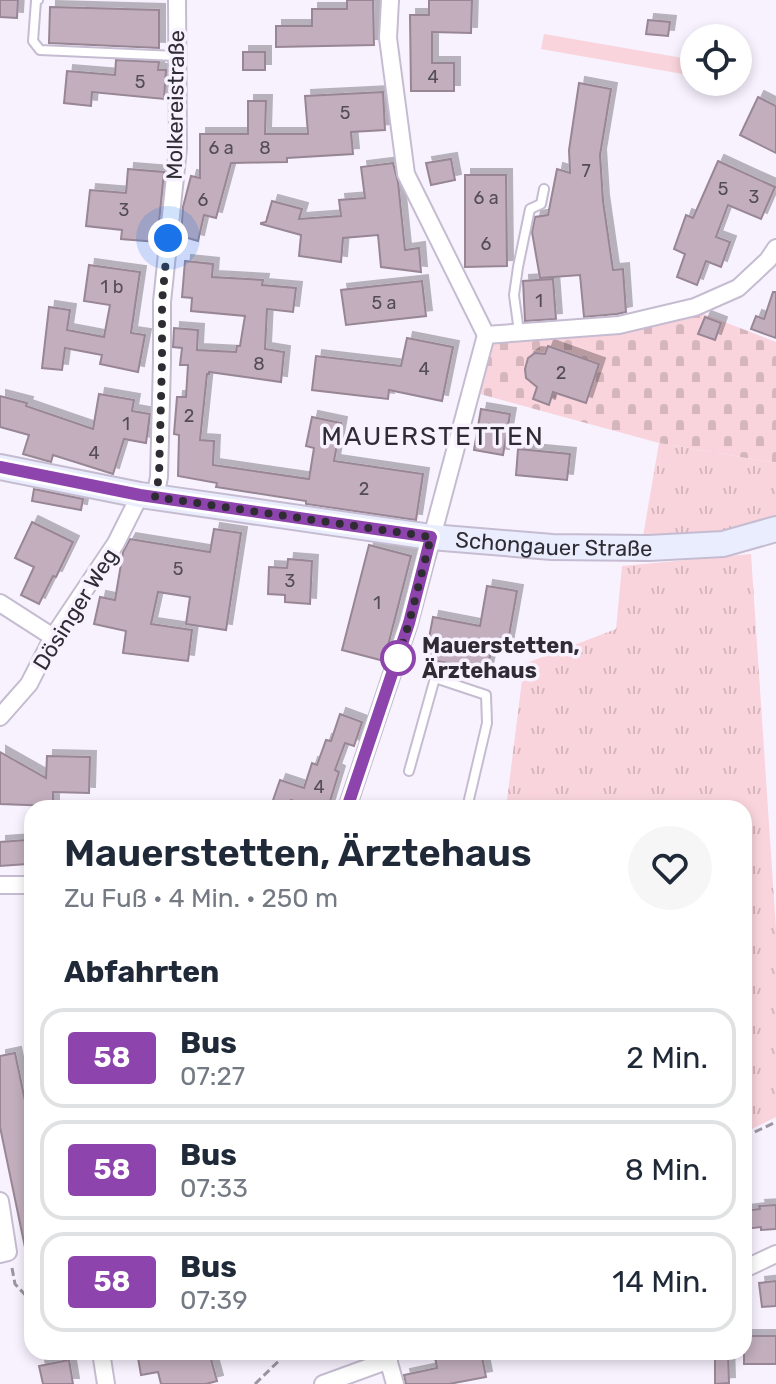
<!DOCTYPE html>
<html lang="de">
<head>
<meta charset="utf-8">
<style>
	:root { --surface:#fff; --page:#f6f6f7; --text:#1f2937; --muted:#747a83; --line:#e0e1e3 }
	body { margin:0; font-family:Rubik,sans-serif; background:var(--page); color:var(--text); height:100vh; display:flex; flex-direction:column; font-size:30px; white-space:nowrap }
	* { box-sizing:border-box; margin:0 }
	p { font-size:26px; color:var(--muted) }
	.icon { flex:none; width:44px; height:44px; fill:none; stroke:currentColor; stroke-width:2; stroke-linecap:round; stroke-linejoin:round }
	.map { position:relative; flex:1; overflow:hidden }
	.side { position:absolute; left:24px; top:800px; width:728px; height:560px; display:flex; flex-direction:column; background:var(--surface); border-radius:24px; box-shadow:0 4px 12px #0003 }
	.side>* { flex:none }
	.badge { padding:0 16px; border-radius:6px; font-size:28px; line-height:52px }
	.fabs { position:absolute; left:680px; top:24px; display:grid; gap:16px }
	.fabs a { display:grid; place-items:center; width:72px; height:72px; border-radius:50%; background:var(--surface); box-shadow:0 4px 12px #0003; font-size:40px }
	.you { position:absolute; width:40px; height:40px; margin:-20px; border:6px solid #fff; border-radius:50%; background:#1a73e8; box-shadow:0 0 0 12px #1a73e833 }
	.map>.badge { position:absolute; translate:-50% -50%; box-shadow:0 0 0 4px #fff }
	h2 { padding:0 40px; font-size:30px; line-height:72px }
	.round { display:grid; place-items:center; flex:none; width:84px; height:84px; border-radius:42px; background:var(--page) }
	.overview { display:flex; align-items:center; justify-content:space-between; height:136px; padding:0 40px }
	h1 { font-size:38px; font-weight:600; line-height:60px }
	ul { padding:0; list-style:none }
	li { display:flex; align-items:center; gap:24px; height:100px; margin:0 16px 12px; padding:0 24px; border:4px solid var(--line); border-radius:24px }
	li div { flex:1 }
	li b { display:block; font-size:30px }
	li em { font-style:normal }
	li .badge { min-width:88px; font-weight:700; text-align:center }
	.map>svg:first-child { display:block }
	.grass { fill:url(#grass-tufts) }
	.cemetery { fill:url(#cemetery-stones) }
	.pitch { fill:#f9d4dc }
	.building { fill:#c2aebd; stroke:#988694; stroke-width:2; filter:url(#shadow) }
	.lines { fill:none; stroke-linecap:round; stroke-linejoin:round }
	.lane-casing { stroke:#c6bcd1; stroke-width:12 }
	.street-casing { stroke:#c6bcd1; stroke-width:20 }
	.secondary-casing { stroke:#c6bcd1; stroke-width:28 }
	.path { stroke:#9a95a0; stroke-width:3; stroke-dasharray:8 4; stroke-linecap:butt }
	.lane { stroke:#fff; stroke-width:8 }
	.street { stroke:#fff; stroke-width:16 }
	.secondary { stroke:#eaedfd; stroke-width:24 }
	.line-casing { stroke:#fff; stroke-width:18 }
	.line { stroke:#8e44ad; stroke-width:12 }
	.walk { stroke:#2f2c34; stroke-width:8; stroke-dasharray:0 14.4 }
	.stop-dot { fill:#fff; stroke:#8e44ad; stroke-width:4 }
	.labels { text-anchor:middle; stroke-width:7; stroke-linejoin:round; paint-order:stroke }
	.number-label { font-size:18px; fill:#544c56 }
	.street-label { font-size:22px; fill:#2f2c34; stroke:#f8f2ff }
	.stop-label { font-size:22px; font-weight:bold; fill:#2f2c34; stroke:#f8f2ff; text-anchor:start }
	.quarter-label { font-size:26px; letter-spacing:2px; fill:#2f2c34; stroke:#f8f2ff }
</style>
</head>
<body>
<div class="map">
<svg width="776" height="1384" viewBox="0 0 776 1384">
	<defs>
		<pattern id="grass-tufts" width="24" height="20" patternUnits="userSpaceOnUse" patternTransform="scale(2)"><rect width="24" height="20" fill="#f9d4dc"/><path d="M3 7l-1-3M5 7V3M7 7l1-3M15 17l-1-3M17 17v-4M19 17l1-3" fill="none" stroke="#d6b6bd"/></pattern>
		<pattern id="cemetery-stones" width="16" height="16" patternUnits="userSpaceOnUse" patternTransform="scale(2)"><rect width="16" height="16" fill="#f9d4dc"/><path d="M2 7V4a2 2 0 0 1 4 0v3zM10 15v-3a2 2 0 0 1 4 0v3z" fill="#d6b6bd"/></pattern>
		<filter id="shadow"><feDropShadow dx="6" dy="-6" stdDeviation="0" flood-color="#0004"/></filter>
	</defs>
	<rect width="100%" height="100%" fill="#f8f2ff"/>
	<g class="grass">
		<path d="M659,443L776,463V521L722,536L642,542Z"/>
		<path d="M751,554L776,929V1117L744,1133V808H506L524,664L616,629L622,566Z"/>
	</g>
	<path class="cemetery" d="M701,313L776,342V463L659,443L480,394L495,338Z"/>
	<path class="pitch" d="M544,34L694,60V76L541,49Z"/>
	<g class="building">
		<path d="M0,0H18L17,18L0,17Z"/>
		<path d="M347,0H373L374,45L276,47V26H312V9H347Z"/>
		<path d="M429,0H472L471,33L432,32V63H454V91H411L410,15H429Z"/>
		<path d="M50,7L159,10V48L49,43Z"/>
		<path d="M648,20L670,22L668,36L646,34Z"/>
		<rect x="243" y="52" width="22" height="18"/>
		<path d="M116,60L159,62L158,70H166L164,99L92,92L91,106L64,103L67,71L115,75Z"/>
		<path d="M579,83L611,89L600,155L603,201L613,270L623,269L626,312L617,314L584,317L580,275L540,278L532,232L535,217L548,215L557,169L570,173L569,150Z"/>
		<path d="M383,92L385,130L351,132L353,154L287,158V162L231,163L216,218L204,215L198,241L181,236L183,207L191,176L200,178V134H248V101H266L265,134H308L305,96Z"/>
		<path d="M758,97L776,106V153L740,135Z"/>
		<path d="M451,159L455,180L431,185L426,163Z"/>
		<path d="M718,161L775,187L761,219L728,205L716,237L730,242L721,267L706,261L697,285L677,277L685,254L674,249L686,215L693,218Z"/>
		<path d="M393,163L398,182L405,250L419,248L421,272L381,267L378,235L343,238L341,262L299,256L301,235L261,224V223L266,222L272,201L302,209L299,219L341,216L339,200L365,198L361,167Z"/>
		<path d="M128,169L164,172L157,242L121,239L122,230L86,226L90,190L126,193Z"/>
		<path d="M465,175H506L507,266L465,267Z"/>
		<path d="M185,261L213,264L212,277L263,280L262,285L296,288L293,312L267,309L265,349L284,352L281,382L209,372V374H207L200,440L214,441L213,465L309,479L314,448L306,446L312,417L341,423L334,461L423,474L416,520L306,504V501L216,487L217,483L178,476L179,435L174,434L177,397H186L188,365H180L182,348L173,347L174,328L198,330L197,350L236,352L237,346H240L245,316L191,311L192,298L182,297Z"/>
		<path d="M89,265L140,272L131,333L145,335L138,372L100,364L102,355L65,348L62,370L42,368L49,307L70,310L67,330L104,337L110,305L84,301Z"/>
		<path d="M553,279L556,319L525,321L523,281Z"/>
		<path d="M422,281L426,316L346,325L341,290Z"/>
		<path d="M773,292H776V338L751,329L756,316L764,319Z"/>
		<path d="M705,317L721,323L715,340L698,334Z"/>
		<path d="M407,338L453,347L442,401L389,390L388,399L312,390L316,356L401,366Z"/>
		<path d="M548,346L599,364L586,403L553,392L549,405L533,399L537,387L526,378L525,369L528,358L535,353L545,354Z"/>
		<path d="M99,394L134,400L132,411L150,414L146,443L124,439L113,474L53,455L51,462L23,454L29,435L0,427V396L27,403L26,406L93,429Z"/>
		<path d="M481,409L510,414L503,455L474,450Z"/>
		<path d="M518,449L570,454L567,480L516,475Z"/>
		<path d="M34,489L83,499L81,510L32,501Z"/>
		<path d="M32,522L73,542L56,577L53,576L39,604L21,595L34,567L15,558Z"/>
		<path d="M214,529L241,533L226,630L186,624L190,597L158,592L151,624L192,630L188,661L123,653L126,631L94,624L100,597L115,600L123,552L130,539L210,552Z"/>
		<path d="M369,545L411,556L384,661L342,650Z"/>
		<path d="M288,559L312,561L310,604L285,602V595L268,594L269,567L287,568Z"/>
		<path d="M487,586L517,591L506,653L491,651L487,670L425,659L433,617L480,626Z"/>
		<path d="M340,714L362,722L354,746L345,743L335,770L339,772L328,808H316L291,800L288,808L272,803L280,780L304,788L312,763L317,765L326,740L331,741Z"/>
		<path d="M0,752L46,778L47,756L90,757L89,793L53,792V806L0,804Z"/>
		<path d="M26,840L27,864L0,866V842Z"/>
		<path d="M15,1053L32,1134V1251L26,1252L0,1127V1056Z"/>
		<path d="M776,1205V1229L761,1230V1227L744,1229V1211L760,1209L759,1206Z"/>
		<path d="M776,1281V1306L762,1307L759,1283Z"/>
		<rect x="744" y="1336" width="32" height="28"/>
		<path d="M137,1352H209L217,1381L206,1384H161L158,1372L141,1375Z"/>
		<path d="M434,1352H481L486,1377L449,1384H406L404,1375L437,1368Z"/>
		<path d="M715,1352H728L729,1383L715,1384Z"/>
		<path d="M69,1360L73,1384H43L39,1366Z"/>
	</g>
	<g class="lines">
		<g class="lane-casing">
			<g id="lane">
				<path d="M38,0L36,1L33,41L40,50L177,56"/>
				<path d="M519,332L514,295L518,267L530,209L541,204L544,189"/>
				<path d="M409,771L435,678L486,695L487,723L467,808"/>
			</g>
		</g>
		<g class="street-casing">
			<g id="street">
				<path d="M390,0L388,38L406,174L486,335"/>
				<path d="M486,335L619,325L695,307L738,288L768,260L776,248"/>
				<path d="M155,497L159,477L162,361V302L178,148L177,0"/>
				<path d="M0,603L53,637"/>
				<path d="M0,717L29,684L53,637L116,543L140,495"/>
				<path d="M347,808L409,623L486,335"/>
				<path d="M0,885H32"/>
				<path d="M0,1201L8,1252L0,1254"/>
				<path d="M744,1269L776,1254"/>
				<path d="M101,1352L106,1384"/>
				<path d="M386,1352L395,1384"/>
				<path d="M323,1384L389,1360"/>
			</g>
		</g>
		<g class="secondary-casing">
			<g id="secondary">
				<path id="s1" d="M0,467L140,495L431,537L552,547L649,548L723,544L776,529"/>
			</g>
		</g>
		<g class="path">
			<path d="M744,1137L776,1122"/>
			<path d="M12,1268L15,1284L32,1302"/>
			<path d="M255,1384L288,1352"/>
		</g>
		<use href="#lane" class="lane"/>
		<use href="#street" class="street"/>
		<use href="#secondary" class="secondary"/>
	</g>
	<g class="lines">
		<g class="line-casing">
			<path id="line" d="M0,467L140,495L431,537L409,623L347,808"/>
		</g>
		<use href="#line" class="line"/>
		<path class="walk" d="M168,238L162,302V361L159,477L155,497L431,537L409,623L398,658"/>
	</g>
	<circle class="stop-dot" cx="398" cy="658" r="16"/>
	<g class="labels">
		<g class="number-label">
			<text x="433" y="83">4</text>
			<text x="140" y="88">5</text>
			<text x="345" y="119">5</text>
			<text x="221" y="154">6 a</text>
			<text x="265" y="154">8</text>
			<text x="586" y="177">7</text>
			<text x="723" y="195">5</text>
			<text x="754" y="203">3</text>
			<text x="486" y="204">6 a</text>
			<text x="203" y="206">6</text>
			<text x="124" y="216">3</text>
			<text x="486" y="250">6</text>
			<text x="112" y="293">1 b</text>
			<text x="539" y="307">1</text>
			<text x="384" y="309">5 a</text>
			<text x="259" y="370">8</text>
			<text x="424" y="375">4</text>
			<text x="561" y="379">2</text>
			<text x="189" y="422">2</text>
			<text x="126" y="430">1</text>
			<text x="94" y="459">4</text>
			<text x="364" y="495">2</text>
			<text x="178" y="575">5</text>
			<text x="290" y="587">3</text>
			<text x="377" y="609">1</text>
			<text x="319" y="793">4</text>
		</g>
		<g class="street-label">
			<text transform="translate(175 105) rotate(-89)" y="8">Molkereistraße</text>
			<text dy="8" stroke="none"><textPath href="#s1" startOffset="560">Schongauer Straße</textPath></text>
			<text transform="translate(75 609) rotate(-58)" y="8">Dösinger Weg</text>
		</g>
		<g class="stop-label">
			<text x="422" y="653">Mauerstetten,<tspan x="422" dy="25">Ärztehaus</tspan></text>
		</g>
		<g class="quarter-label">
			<text x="433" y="445">MAUERSTETTEN</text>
		</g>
	</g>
</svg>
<div class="fabs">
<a><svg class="icon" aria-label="locate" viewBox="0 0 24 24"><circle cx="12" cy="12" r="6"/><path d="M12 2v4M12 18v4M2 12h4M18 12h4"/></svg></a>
</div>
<div class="you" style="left:168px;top:238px"></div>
<section class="side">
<div class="overview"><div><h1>Mauerstetten, Ärztehaus</h1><p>Zu Fuß · 4 Min. · 250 m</p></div><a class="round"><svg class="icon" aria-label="heart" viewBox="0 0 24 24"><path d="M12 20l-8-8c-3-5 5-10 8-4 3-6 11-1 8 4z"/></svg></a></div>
<h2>Abfahrten</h2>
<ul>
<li><span class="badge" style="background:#8e44ad;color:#fff">58</span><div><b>Bus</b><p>07:27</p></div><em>2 Min.</em></li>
<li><span class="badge" style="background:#8e44ad;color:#fff">58</span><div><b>Bus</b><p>07:33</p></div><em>8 Min.</em></li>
<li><span class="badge" style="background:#8e44ad;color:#fff">58</span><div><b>Bus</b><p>07:39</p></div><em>14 Min.</em></li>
</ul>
</section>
</div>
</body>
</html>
